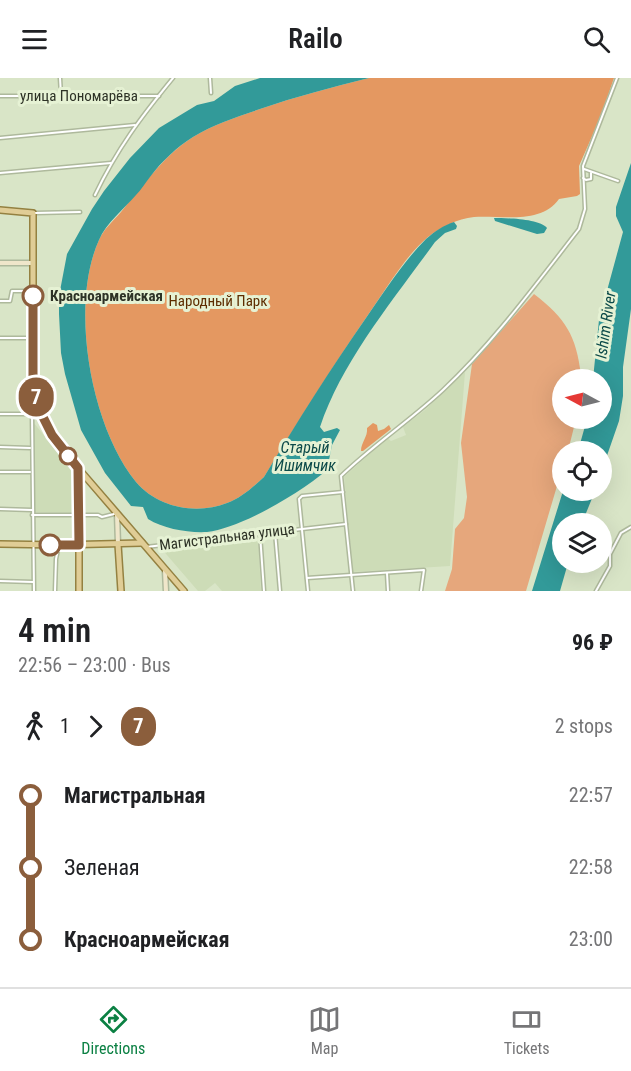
<!DOCTYPE html>
<html lang="en">
<head>
<meta charset="utf-8">
<style>
	:root { --surface:#fff; --page:#f2f2f2; --text:#202124; --muted:#757577; --line:#e0e0e0; --accent:#0b8043 }
	body { margin:0; font-family:"Roboto Condensed",sans-serif; background:var(--page); color:var(--text); height:100vh; display:flex; flex-direction:column; font-size:22px; white-space:nowrap }
	* { box-sizing:border-box; margin:0 }
	p { font-size:20px; color:var(--muted) }
	.icon { flex:none; width:33px; height:33px; fill:none; stroke:currentColor; stroke-width:2; stroke-linecap:round; stroke-linejoin:round }
	.map { position:relative; height:513px; overflow:hidden }
	.sheet { display:flex; flex-direction:column; background:var(--surface); flex:1 }
	.sheet>* { flex:none }
	.badge { padding:0 12px; border-radius:20px; font-size:21px; line-height:39px }
	.needle { width:39px; rotate:277deg }
	.tools { position:absolute; left:552px; top:291px; display:grid; gap:12px }
	.tools a { display:grid; place-items:center; width:60px; height:60px; border-radius:50%; background:var(--surface); box-shadow:0 6px 24px #0002; font-size:30px }
	.map>.badge { position:absolute; translate:-50% -50%; box-shadow:0 0 0 3px #fff }
	.legs { display:flex; align-items:center; gap:9px; height:66px; padding:0 18px; font-size:20px }
	.legs p { margin-inline-start:auto }
	.headline { display:flex; align-items:center; justify-content:space-between; height:102px; padding:0 18px }
	h1 { font-size:33px; font-weight:600; line-height:45px }
	ul { padding:0 18px; list-style:none }
	li { display:flex; align-items:center; gap:21px; height:72px; font-size:22px }
	li i { display:grid; place-items:center; width:9px; height:100%; margin:0 8px; background:currentColor }
	li i::after { content:''; width:15px; height:15px; margin:-8px; border:4px solid; border-radius:50%; background:var(--surface) }
	li p { margin-inline-start:auto }
	li:first-child i { background:linear-gradient(#0000 50%,currentColor 0) }
	li:last-child i { background:linear-gradient(currentColor 50%,#0000 0) }
	header { display:flex; justify-content:space-between; align-items:center; height:78px; padding:0 18px; background:var(--surface); font-size:27px; font-weight:600 }
	.tabs { display:flex; justify-content:space-around; align-items:center; height:84px; border-top:2px solid var(--line); background:var(--surface); font-size:16px; color:var(--muted) }
	.tabs a { display:grid; justify-items:center; gap:3px }
	.tabs .active { color:var(--accent) }
	.map>svg:first-child { display:block }
	.built { fill:#cddcb7 }
	.green { fill:#e6a77c }
	.forest { fill:#e49861 }
	.water { fill:#329a99 }
	.lines { fill:none; stroke-linecap:round; stroke-linejoin:round }
	.street-casing { stroke:#aeb99c; stroke-width:5 }
	.secondary-casing { stroke:#aeb99c; stroke-width:7 }
	.primary-casing { stroke:#948141; stroke-width:8 }
	.street { stroke:#fff; stroke-width:2 }
	.secondary { stroke:#efe6ca; stroke-width:4 }
	.primary { stroke:#e0cd96; stroke-width:5 }
	.line-1-casing { stroke:#fff; stroke-width:14 }
	.line-1 { stroke:#8b5e3c; stroke-width:9 }
	.stop-1-dot { fill:#fff; stroke:#8b5e3c; stroke-width:3 }
	.labels { text-anchor:middle; stroke-width:6; stroke-linejoin:round; paint-order:stroke }
	.street-label { font-size:15px; fill:#2d3226; stroke:#e6f2d4 }
	.stop-label { font-size:15px; font-weight:bold; fill:#2d3226; stroke:#e6f2d4; text-anchor:start }
	.park-label { font-size:15px; fill:#5e2d00; stroke:#e6f2d4 }
	.water-label { font-size:16px; font-style:italic; fill:#0c4a49; stroke:#e6f2d4 }
</style>
</head>
<body>
<header><svg class="icon" aria-label="menu" viewBox="0 0 24 24"><path d="M4 6h16M4 12h16M4 18h16"/></svg>Railo<svg class="icon" aria-label="search" viewBox="0 0 24 24"><circle cx="10" cy="10" r="6"/><path d="M15 15l6 6"/></svg></header>
<div class="map">
<svg width="631" height="513" viewBox="0 0 631 513">
	<rect width="100%" height="100%" fill="#d9e5c7"/>
	<g class="built">
		<path d="M465,294L450,488L353,494L344,399L387,360L391,363L406,357L403,349L425,332Z"/>
		<path d="M33,344L75,395L76,435L34,434Z"/>
		<path d="M258,458L261,513H222L215,505L205,513H198L160,469Z"/>
	</g>
	<path class="green" d="M534,216C566,241 576,257 581,297L580,301L562,302V340L576,341L568,373L562,374V391L526,513H445L452,491L455,451L464,440L467,419L461,365L472,286Z"/>
	<g class="forest">
		<path d="M369,0H614L601,38L579,88L580,116L577,118L559,121C541,147 500,137 474,139C457,141 441,149 428,159C407,176 388,208 372,231C334,286 299,342 264,399C253,409 241,420 227,425C197,437 158,430 136,404C91,349 69,228 99,162C103,152 113,143 121,134C143,108 163,78 193,59C214,46 237,39 260,31C295,19 332,9 369,0Z"/>
		<path d="M373,345L377,347L378,353L384,351L389,347L391,351L363,373H361C361,364 368,359 367,350Z"/>
	</g>
	<g class="water">
		<path d="M260,0H369C332,9 295,19 260,31C237,39 214,46 193,59C177,69 161,84 150,99C145,105 141,112 136,117C124,131 106,145 99,162C69,228 91,349 136,404C158,430 197,437 227,425C241,420 253,409 264,399C297,344 331,290 368,237C386,211 404,183 426,161C434,154 444,147 454,144L457,148L456,151L445,155L435,164C394,221 342,283 320,349L324,354L337,350L340,352L332,367L329,382L334,386C307,411 243,450 207,454C188,455 164,451 148,441L143,429L131,428L105,395L81,352L65,296L61,275L59,236V218L67,176L92,131L104,113L130,80L159,50L197,27L214,23L235,8Z"/>
		<path d="M631,85V231L623,289V318L619,343L602,392V374L578,373L587,341L602,340V302L593,301L599,242L623,154L616,138V129Z"/>
		<path d="M494,140C507,140 540,141 547,150L544,155L537,156L495,143Z"/>
		<path d="M563,413H595L582,445L562,446V484L568,485L560,513H532Z"/>
	</g>
	<g class="lines">
		<g class="street-casing">
			<g id="street">
				<path d="M60,0L61,17"/>
				<path d="M210,0L211,15"/>
				<path d="M0,18H159"/>
				<path d="M0,60L135,47"/>
				<path d="M584,91L618,103"/>
				<path d="M0,95L111,85"/>
				<path d="M583,100L586,102L591,101V95"/>
				<path d="M95,117C117,71 141,39 173,0"/>
				<path d="M35,135L80,134"/>
				<path d="M0,223H10L12,213H31"/>
				<path d="M0,260H33"/>
				<path d="M0,336H32"/>
				<path d="M0,369L30,370"/>
				<path d="M78,393L79,465"/>
				<path d="M0,394H30"/>
				<path d="M0,431L32,432"/>
				<path d="M32,437H98L102,439L114,436"/>
				<path d="M275,454L280,513"/>
				<path d="M260,456L264,513"/>
				<path d="M146,469L346,446"/>
				<path d="M387,495L388,513"/>
				<path d="M307,500L424,492L421,513"/>
				<path d="M0,503L33,504"/>
				<path d="M34,513L32,336L40,333"/>
				<path d="M55,513L56,481L59,467"/>
				<path d="M308,513L299,421L302,418L343,414"/>
				<path d="M353,513L341,398C373,367 411,342 443,312C494,264 536,206 579,151L585,131L583,88L617,0"/>
				<path d="M596,513L610,488V476L621,455L631,449"/>
			</g>
		</g>
		<g class="secondary-casing">
			<g id="secondary">
				<path d="M0,185H33"/>
				<path d="M117,436L118,466"/>
				<path d="M165,493L166,513"/>
			</g>
		</g>
		<g class="primary-casing">
			<g id="primary">
				<path d="M0,132L33,135V306L40,333L52,357L78,390L184,513"/>
				<path d="M0,466L59,467L142,465"/>
				<path d="M118,466L121,513"/>
				<path d="M79,467V513"/>
			</g>
		</g>
		<use href="#street" class="street"/>
		<use href="#secondary" class="secondary"/>
		<use href="#primary" class="primary"/>
	</g>
	<g class="lines">
		<g class="line-1-casing">
			<path id="line-1" d="M33,218V306L40,333L52,357L78,390L79,467H50"/>
		</g>
		<use href="#line-1" class="line-1"/>
	</g>
	<g class="stop-1-dot">
		<circle cx="33" cy="218" r="10"/>
		<circle cx="68" cy="378" r="8"/>
		<circle cx="50" cy="467" r="10"/>
	</g>
	<g class="labels">
		<g class="street-label">
			<text x="79" y="23">улица Пономарёва</text>
			<text transform="translate(227 459) rotate(-7)" y="5">Магистральная улица</text>
		</g>
		<g class="stop-label">
			<text x="50" y="223">Красноармейская</text>
		</g>
		<g class="park-label">
			<text x="218" y="228">Народный Парк</text>
		</g>
		<g class="water-label">
			<text transform="translate(605 247) rotate(-82)" y="6">Ishim River</text>
			<text x="305" y="375">Старый<tspan x="305" dy="18">Ишимчик</tspan></text>
		</g>
	</g>
</svg>
<div class="tools">
<a><svg class="needle" viewBox="-14 -14 28 28"><path d="M0-13l5 13h-10z" fill="#e53935"/><path d="M0 13l5-13h-10z" fill="#757577"/></svg></a>
<a><svg class="icon" aria-label="locate" viewBox="0 0 24 24"><circle cx="12" cy="12" r="6"/><path d="M12 2v4M12 18v4M2 12h4M18 12h4"/></svg></a>
<a><svg class="icon" aria-label="layers" viewBox="0 0 24 24"><path d="M12 4l9 5-9 5-9-5zM3 14l9 5 9-5"/></svg></a>
</div>
<b class="badge" style="left:36px;top:319px;background:#8b5e3c;color:#fff">7</b>
</div>
<section class="sheet">
<div class="headline"><div><h1>4 min</h1><p>22:56 – 23:00 · Bus</p></div><b>96 ₽</b></div>
<div class="legs"><svg class="icon" aria-label="walk" viewBox="0 0 24 24"><circle cx="13" cy="4" r="2"/><path d="M13 8l-2 6 4 7M11 14l-3 7M7 12l3-4h3l4 4"/></svg>1<svg class="icon" aria-label="forward" viewBox="0 0 24 24"><path d="M9 5l7 7-7 7"/></svg><b class="badge" style="background:#8b5e3c;color:#fff">7</b><p>2 stops</p></div>
<ul>
<li><i style="color:#8b5e3c"></i><b>Магистральная</b><p>22:57</p></li>
<li><i style="color:#8b5e3c"></i><span>Зеленая</span><p>22:58</p></li>
<li><i style="color:#8b5e3c"></i><b>Красноармейская</b><p>23:00</p></li>
</ul>
</section>
<nav class="tabs">
<a class="active"><svg class="icon" aria-label="directions" viewBox="0 0 24 24"><path d="M12 3l9 9-9 9-9-9zM9 14v-3h6M13 9l2 2-2 2"/></svg>Directions</a>
<a><svg class="icon" aria-label="map" viewBox="0 0 24 24"><path d="M3 6l6-2 6 2 6-2v14l-6 2-6-2-6 2zM9 4v14M15 6v14"/></svg>Map</a>
<a><svg class="icon" aria-label="tickets" viewBox="0 0 24 24"><path d="M3 7h18v10H3zM15 7v10"/></svg>Tickets</a>
</nav>
</body>
</html>
